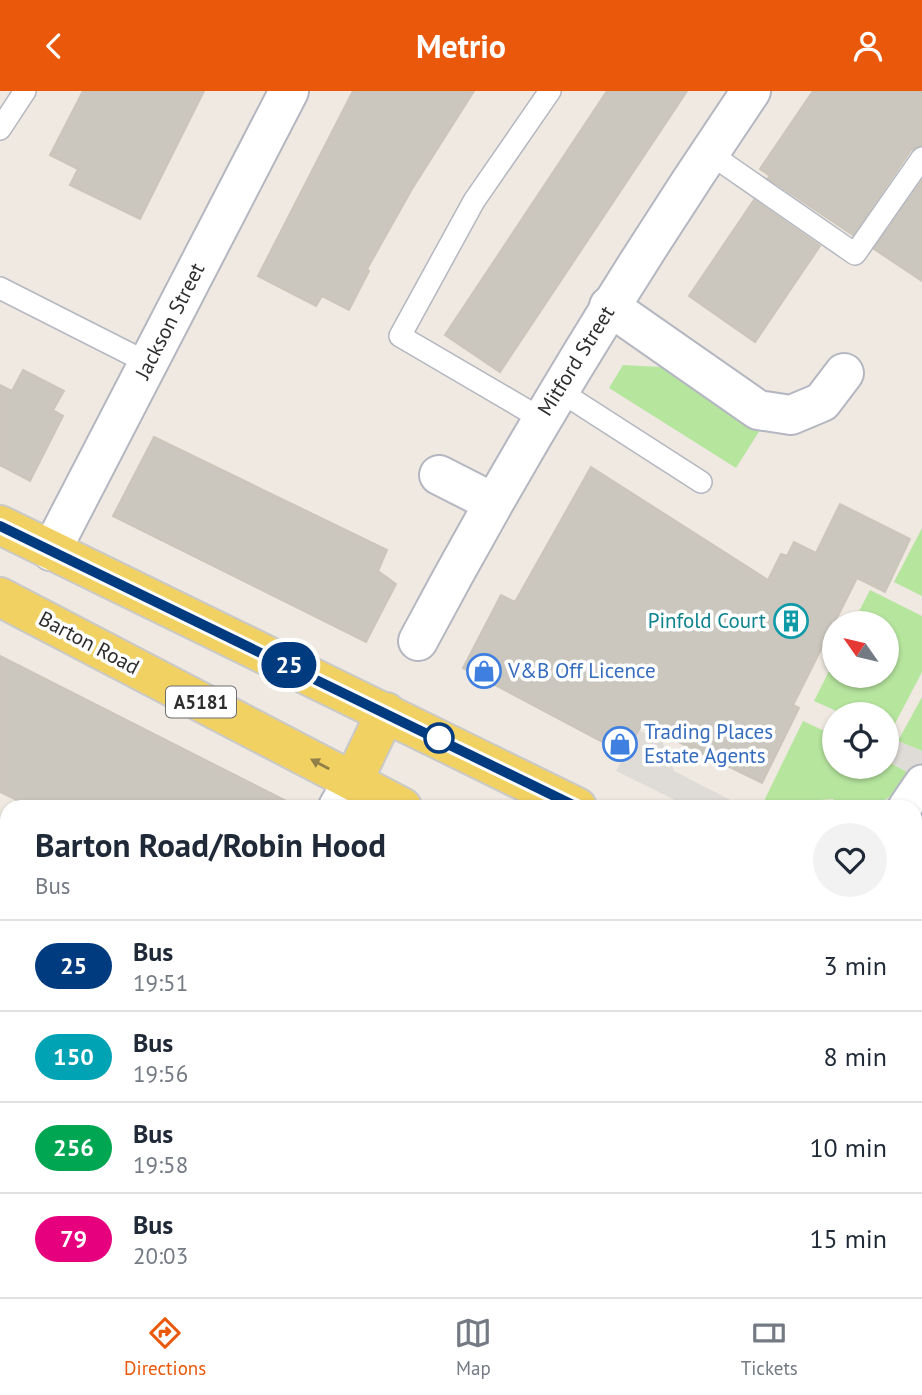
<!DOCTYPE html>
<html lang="en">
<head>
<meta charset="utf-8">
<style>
	:root { --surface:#fff; --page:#f2f2f3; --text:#1f2937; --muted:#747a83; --line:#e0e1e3; --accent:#ea580c }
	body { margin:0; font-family:"PT Sans",sans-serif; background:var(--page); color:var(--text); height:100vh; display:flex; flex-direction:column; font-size:26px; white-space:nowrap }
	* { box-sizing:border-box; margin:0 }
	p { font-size:23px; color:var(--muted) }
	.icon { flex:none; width:38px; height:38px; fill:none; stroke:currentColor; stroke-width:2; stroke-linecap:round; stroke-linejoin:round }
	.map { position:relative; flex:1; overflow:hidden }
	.sheet { position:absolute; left:0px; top:709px; width:922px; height:499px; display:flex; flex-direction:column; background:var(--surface); border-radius:21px 21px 0 0; box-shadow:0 2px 5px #0004 }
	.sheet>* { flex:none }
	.badge { padding:0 14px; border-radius:23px; font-size:24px; line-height:46px }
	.needle { width:46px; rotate:304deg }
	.buttons { position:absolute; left:822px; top:520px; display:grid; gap:14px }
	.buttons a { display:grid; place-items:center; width:77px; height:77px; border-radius:50%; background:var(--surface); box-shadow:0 2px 5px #0004; font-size:35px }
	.map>.badge { position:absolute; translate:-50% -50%; box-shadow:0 0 0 4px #fff }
	.round { display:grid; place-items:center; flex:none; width:74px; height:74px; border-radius:37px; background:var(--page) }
	.summary { display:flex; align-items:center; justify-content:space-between; height:119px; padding:0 35px }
	h1 { font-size:33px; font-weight:800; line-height:52px }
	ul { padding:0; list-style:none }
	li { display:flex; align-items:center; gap:21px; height:91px; padding:0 35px; border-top:2px solid var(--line) }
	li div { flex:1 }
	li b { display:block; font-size:26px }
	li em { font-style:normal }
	li .badge { min-width:77px; font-weight:700; text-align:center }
	header { display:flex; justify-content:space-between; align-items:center; height:91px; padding:0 35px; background:var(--accent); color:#fff; font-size:32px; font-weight:800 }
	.dock { display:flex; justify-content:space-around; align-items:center; height:98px; border-top:2px solid var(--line); background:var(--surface); font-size:19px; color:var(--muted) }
	.dock a { display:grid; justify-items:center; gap:4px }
	.dock .on { color:var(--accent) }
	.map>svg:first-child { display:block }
	.green { fill:#b6e59e }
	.plaza { fill:#dfdcd8 }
	.building { fill:#cbc7bf; stroke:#cbc5ba; stroke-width:2 }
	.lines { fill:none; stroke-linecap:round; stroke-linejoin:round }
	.service-casing { stroke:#b4b7c1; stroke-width:24 }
	.pedestrian-casing { stroke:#b4b7c1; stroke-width:37 }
	.minor-casing { stroke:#b4b7c1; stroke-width:42 }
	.secondary-casing { stroke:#b4b7c1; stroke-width:42 }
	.primary-casing { stroke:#c9c9c9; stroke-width:42 }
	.service { stroke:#fff; stroke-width:21 }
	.pedestrian { stroke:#fff; stroke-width:33 }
	.minor { stroke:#fff; stroke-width:38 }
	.secondary { stroke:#fff; stroke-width:38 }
	.primary { stroke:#f2d163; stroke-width:38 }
	.oneway { fill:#908048 }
	.line-casing { stroke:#fff; stroke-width:16 }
	.line { stroke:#003b80; stroke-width:10 }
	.stop-dot { fill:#fff; stroke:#003b80; stroke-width:3.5 }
	.labels { text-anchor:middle; stroke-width:7; stroke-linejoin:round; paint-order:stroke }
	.shield { fill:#fff; stroke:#6d6d6d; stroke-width:2 }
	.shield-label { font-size:19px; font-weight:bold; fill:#2e2e2e }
	.street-label { font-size:21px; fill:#2e2e2e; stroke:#fff }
	.culture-label { font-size:21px; fill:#0d838f; stroke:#fff; text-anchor:end }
	.shop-label { font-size:21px; fill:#366cbe; stroke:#fff; text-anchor:start }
</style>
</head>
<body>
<header><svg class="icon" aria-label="back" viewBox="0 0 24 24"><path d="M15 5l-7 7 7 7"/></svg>Metrio<svg class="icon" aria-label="person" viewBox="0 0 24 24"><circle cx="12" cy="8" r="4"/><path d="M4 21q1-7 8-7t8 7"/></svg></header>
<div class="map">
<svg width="922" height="1206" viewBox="0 0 922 1206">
	<rect width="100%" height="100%" fill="#efe9e1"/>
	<g class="green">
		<path d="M623,274L661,276L760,339L736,377L609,297Z"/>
		<path d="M922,437V505L894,491Z"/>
		<path d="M870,499L922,525V581L889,644L887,623H843L814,610L835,568V584H887V532H853Z"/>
		<path d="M922,606V660L898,650Z"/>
		<path d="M803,630L835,645V676H887V670L911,683C886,714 879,716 839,716L833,708L791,711L787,716H761Z"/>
	</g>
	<g class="plaza">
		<path d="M638,639L662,650L674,680L744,716H689L616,680Z"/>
		<path d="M898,650L922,660V728L915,737V716H868L892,706L910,682L888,670Z"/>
	</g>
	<g class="building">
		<path d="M83,0H204L140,128L70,94L78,78L50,64Z"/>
		<path d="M353,0H474L412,98L367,178L369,180L349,219L322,205L316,215L258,185Z"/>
		<path d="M607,0H687L500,281L445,244Z"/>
		<path d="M813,0H922V54L911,59L853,144L768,87L770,85L760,78Z"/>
		<path d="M922,90V190L874,158Z"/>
		<path d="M754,109L820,155L755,251L689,205Z"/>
		<path d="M23,279L64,300L53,319L63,325L30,390L0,374V294L12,300Z"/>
		<path d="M154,346L387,459L378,480L396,493L366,551L113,425Z"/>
		<path d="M591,376L768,489L781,463L787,465L794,451L816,462L840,413L910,448L885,501L857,487L793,614L799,617L762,692L642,633L625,663L463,577L501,504L515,511Z"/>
		<path d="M0,565L298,716H31L0,701Z"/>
	</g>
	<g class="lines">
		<g class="service-casing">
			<g id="service">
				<path d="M0,38L25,0"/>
				<path d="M709,62L855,163L922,67"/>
				<path d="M0,197L148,272"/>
				<path d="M558,299L701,391"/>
				<path d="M540,327L400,245L474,110L550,0"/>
				<path d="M0,869L7,872"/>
			</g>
		</g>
		<g class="pedestrian-casing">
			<path id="pedestrian" d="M905,716L922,691"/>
		</g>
		<g class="minor-casing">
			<g id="minor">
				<path d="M609,215L758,319L791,324L822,311L844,282"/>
				<path d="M439,384L492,411"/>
				<path d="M51,460L289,0"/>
				<path d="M418,550C519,360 630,178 751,0"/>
				<path d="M338,716L353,690"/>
				<path d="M0,1125L7,1128"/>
				<path d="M85,1206L87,1200"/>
			</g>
		</g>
		<g class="secondary-casing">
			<path id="secondary" d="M835,1206L836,1200"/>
		</g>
		<g class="primary-casing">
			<g id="primary">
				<path d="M0,434L577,716"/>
				<path d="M0,506L402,716"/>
				<path d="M353,690L386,621"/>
				<path d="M919,942L922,933"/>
			</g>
		</g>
		<use href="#service" class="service"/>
		<use href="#pedestrian" class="pedestrian"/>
		<use href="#minor" class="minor"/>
		<use href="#secondary" class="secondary"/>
		<use href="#primary" class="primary"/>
	</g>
	<defs><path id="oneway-solid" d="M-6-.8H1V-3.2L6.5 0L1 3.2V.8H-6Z" transform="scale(1.75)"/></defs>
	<use class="oneway" href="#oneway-solid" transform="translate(320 673) rotate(-152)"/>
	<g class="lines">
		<g class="line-casing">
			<path id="line" d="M0,435L577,716"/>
		</g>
		<use href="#line" class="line"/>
	</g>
	<defs>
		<g id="building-ring" transform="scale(1.75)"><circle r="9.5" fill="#fff" stroke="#0f9aa8" stroke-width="1.5"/><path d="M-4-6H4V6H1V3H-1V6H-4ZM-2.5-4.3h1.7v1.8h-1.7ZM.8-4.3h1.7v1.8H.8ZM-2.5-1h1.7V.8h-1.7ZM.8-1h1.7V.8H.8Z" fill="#0f9aa8"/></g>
		<g id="shop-ring" transform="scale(1.75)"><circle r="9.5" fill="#fff" stroke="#3f7fe0" stroke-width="1.5"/><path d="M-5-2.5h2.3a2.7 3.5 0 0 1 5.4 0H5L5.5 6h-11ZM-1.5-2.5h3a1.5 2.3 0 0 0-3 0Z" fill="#3f7fe0"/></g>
	</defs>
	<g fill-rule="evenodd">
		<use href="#building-ring" x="791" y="530"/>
		<use href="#shop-ring" x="484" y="580"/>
		<use href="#shop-ring" x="620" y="653"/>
	</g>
	<circle class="stop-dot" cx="439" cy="647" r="14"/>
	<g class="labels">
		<rect class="shield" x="166" y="595.5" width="70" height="31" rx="5"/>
		<g class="shield-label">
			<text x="201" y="618">A5181</text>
		</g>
		<g class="street-label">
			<text transform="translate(170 230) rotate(-63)" y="7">Jackson Street</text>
			<text transform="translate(576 270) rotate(-58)" y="7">Mitford Street</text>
			<text transform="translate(89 552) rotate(28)" y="7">Barton Road</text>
		</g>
		<g class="culture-label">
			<text x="766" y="537">Pinfold Court</text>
		</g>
		<g class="shop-label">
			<text x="508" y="587">V&amp;B Off Licence</text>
			<text x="644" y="648">Trading Places<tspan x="644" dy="24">Estate Agents</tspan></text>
		</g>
	</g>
</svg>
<div class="buttons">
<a><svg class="needle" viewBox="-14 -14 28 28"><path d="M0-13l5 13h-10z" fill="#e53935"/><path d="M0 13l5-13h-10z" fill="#747a83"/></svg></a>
<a><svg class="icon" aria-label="locate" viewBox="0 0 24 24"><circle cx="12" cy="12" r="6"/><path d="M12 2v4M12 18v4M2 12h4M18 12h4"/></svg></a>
</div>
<b class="badge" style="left:289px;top:574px;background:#003b80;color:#fff">25</b>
<section class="sheet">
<div class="summary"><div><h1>Barton Road/Robin Hood</h1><p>Bus</p></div><a class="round"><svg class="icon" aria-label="heart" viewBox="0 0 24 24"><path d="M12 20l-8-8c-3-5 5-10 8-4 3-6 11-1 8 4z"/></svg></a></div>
<ul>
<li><span class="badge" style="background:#003b80;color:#fff">25</span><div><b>Bus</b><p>19:51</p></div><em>3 min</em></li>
<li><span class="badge" style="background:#00a3b4;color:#fff">150</span><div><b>Bus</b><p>19:56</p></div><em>8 min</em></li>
<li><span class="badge" style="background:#00a651;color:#fff">256</span><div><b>Bus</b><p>19:58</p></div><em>10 min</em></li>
<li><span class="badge" style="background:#e6007e;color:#fff">79</span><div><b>Bus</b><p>20:03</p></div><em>15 min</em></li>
</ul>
</section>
</div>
<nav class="dock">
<a class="on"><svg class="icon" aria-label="directions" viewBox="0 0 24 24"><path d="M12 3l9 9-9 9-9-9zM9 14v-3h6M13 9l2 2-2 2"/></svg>Directions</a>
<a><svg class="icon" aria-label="map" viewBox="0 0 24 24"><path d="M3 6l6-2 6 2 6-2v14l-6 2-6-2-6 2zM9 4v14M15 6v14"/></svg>Map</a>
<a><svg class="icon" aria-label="tickets" viewBox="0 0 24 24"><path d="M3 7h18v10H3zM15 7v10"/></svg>Tickets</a>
</nav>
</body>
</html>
